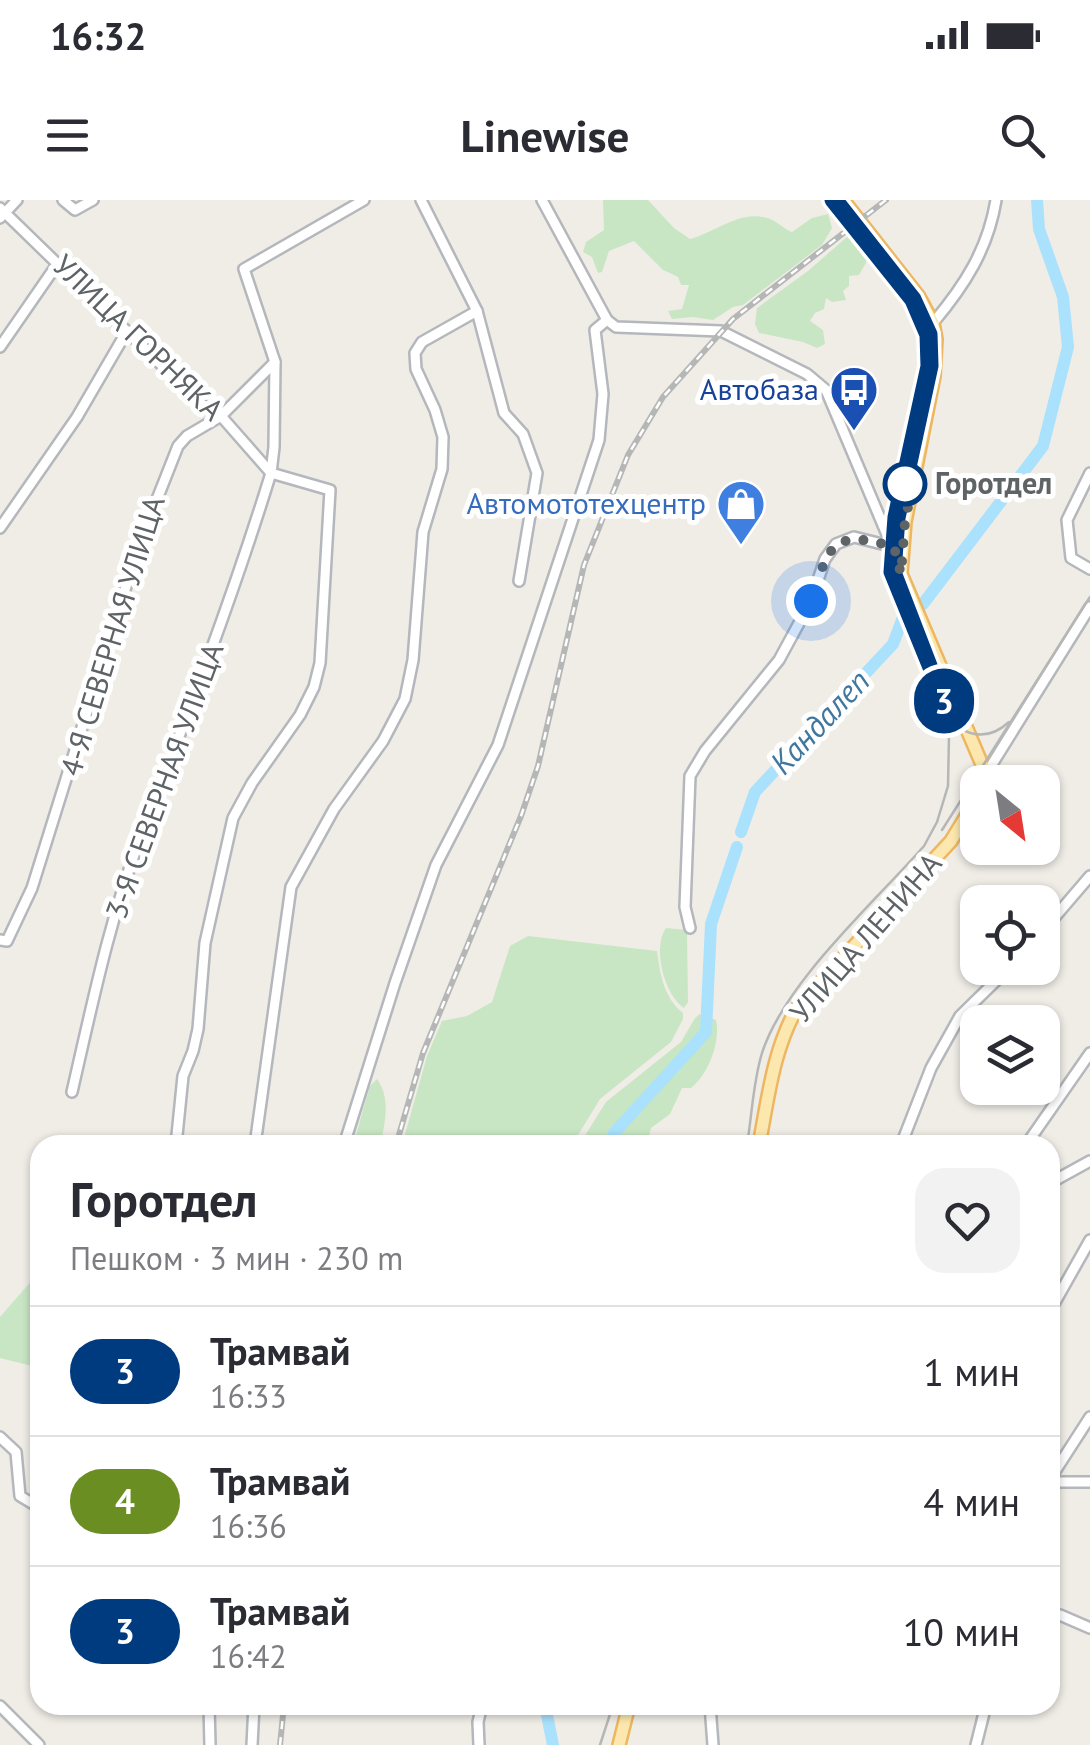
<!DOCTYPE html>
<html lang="ru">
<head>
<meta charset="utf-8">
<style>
	:root { --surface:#fff; --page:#f2f2f3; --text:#2b2b33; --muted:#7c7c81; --line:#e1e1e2 }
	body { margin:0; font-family:"PT Sans",sans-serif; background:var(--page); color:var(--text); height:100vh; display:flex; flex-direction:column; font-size:38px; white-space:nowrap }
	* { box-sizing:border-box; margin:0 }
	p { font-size:32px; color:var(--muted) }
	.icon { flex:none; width:55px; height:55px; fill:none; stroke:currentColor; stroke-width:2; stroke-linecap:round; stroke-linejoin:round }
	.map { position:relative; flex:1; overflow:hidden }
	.drawer { position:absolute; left:30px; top:935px; width:1030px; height:580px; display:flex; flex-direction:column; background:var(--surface); border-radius:30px; box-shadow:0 2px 8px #0004 }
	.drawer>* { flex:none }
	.badge { padding:0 20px; border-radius:32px; font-size:35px; line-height:65px }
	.needle { width:65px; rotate:150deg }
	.controls { position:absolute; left:960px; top:565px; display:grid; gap:20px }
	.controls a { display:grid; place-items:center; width:100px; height:100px; border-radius:20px; background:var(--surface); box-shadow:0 2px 8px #0004; font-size:50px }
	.you { position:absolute; width:50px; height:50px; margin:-25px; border:8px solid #fff; border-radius:50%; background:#1a73e8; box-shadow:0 0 0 15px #1a73e833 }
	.map>.badge { position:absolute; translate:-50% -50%; box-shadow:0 0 0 5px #fff }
	.round { display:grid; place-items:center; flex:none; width:105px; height:105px; border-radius:30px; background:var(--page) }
	.overview { display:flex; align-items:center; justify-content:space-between; height:170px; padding:0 40px }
	h1 { font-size:48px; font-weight:700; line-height:75px }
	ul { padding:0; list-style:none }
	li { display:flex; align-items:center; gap:30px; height:130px; padding:0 40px; border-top:2px solid var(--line) }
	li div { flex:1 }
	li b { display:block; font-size:38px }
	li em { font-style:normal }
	li .badge { min-width:110px; font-weight:700; text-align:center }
	.status { display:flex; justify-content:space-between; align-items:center; height:70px; padding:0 50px; background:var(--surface); direction:ltr }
	.status svg { height:28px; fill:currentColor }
	header { display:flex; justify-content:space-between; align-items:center; height:130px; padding:0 40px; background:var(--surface); font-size:45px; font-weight:700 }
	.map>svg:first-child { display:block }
	.green { fill:#c8e6c4 }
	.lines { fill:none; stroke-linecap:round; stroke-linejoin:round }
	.river { stroke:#aae1fc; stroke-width:12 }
	.minor-casing { stroke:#b4b7bb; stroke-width:14 }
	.major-casing { stroke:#edb762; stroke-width:16 }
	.minor { stroke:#fff; stroke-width:9 }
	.major { stroke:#fce8af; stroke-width:11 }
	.tram { stroke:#b5b6b6; stroke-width:2.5 }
	.rail-casing { stroke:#b5b6b6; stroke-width:6 }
	.rail { stroke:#fff; stroke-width:2.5; stroke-dasharray:8; stroke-linecap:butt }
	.line-casing { stroke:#fff; stroke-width:22 }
	.line { stroke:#003b80; stroke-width:15 }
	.walk { stroke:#5e6366; stroke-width:10; stroke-dasharray:0 18 }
	.stop-dot { fill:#fff; stroke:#003b80; stroke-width:5 }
	.labels { text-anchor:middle; stroke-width:10; stroke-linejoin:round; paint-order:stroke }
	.street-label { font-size:30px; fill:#5e6366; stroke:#fff }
	.transit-label { font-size:30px; fill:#164399; stroke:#fff; text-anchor:end }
	.stop-label { font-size:30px; font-weight:bold; fill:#5e6366; stroke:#fff; text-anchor:start }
	.shop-label { font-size:30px; fill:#366cbe; stroke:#fff; text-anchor:end }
	.water-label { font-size:32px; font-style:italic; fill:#40779e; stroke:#fff }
</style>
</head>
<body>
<div class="status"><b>16:32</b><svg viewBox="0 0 49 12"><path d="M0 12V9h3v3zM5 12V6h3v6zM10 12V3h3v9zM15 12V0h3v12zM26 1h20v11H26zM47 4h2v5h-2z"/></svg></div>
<header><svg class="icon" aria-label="menu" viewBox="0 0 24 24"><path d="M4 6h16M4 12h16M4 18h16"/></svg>Linewise<svg class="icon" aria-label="search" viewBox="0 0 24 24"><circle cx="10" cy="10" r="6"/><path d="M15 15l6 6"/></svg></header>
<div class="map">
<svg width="1090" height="1545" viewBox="0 0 1090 1545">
	<rect width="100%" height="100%" fill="#f0ede7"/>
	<g class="green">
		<path d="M603,0H648L674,28L690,39C716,32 742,8 770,19C778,22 784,29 792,32L812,18L828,14L832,28L822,45L743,105L733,107L713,120L693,117L672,119L668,111L682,109L689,85H681L678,77L663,70L634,41L609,51L602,72L598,73L592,57L583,52L586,42L604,30Z"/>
		<path d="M848,36L865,49L868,59L859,75L849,76V86L843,91L846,100L832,102L826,98L824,109L815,113L810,121L823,130L825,144L817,148L803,142L759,133L755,124L757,108L808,71Z"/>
		<path d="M666,728L687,730L688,802L684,808C664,795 652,747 666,728Z"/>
		<path d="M528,736L657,751C660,774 664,798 683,813V819L671,842L600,899L572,945C558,945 543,946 529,945C506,943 485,927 464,945H402L427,856L442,821L467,816L492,802L510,746Z"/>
		<path d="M700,814L716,820C721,842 708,875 691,888H682L670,914L651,928L647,945H579L606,902L681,842L695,818Z"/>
		<path d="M377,879C391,898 385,924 380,945H353L370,886Z"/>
		<path d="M40,1071V1168L0,1158V1117Z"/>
	</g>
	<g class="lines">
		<g class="river">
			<path d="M923,404L1043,246L1068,147L1063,97L1039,29L1037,0"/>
			<path d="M741,632L755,592L893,444L904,415"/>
			<path d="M612,945L614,933L706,832L711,724L737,647"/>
			<path d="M545,1505L553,1545"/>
		</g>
		<g class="minor-casing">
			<g id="minor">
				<path d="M63,0L75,10L93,0"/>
				<path d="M421,0L477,111L504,213L523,234L537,273L519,381"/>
				<path d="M542,0L607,120L616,127L721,131L807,174L826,190L899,363"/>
				<path d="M0,8L209,211L221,216L271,273"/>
				<path d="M0,18L17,0"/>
				<path d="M933,123C965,85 988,49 996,0"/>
				<path d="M0,147L58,63"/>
				<path d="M1090,273L1067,320L1071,358L1090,369"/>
				<path d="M0,328L77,217L127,131"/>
				<path d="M986,574L1090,407"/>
				<path d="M690,728L685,707L690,576L705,551L779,460L811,401L825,359L836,344L854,337L894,347"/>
				<path d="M1042,732L1090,676"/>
				<path d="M0,740L7,741L32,688L139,345L178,246L187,236L221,216L275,162"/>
				<path d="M72,892C92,805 110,717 142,633C188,514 233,396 271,273L274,247L275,162L244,69L364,0"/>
				<path d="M176,945L183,876L193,851L198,829L205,743L233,618L252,583L300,515L314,487L320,463L330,290L271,273"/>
				<path d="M255,945L291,687L334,609L383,541L405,499L413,460L423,332L442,269L443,237L435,210L416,169L415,153L422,142L477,111"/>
				<path d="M344,945L395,783L436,665L498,545L599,240L603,194L595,130L607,120"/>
				<path d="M901,945L931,868L960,816L1009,768"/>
				<path d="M1026,945L1090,853"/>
				<path d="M1050,983L1090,961"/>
				<path d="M1050,1111L1090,1040"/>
				<path d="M0,1237L16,1252L20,1296L40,1308"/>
				<path d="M1050,1279L1090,1217"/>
				<path d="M1050,1282H1090"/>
				<path d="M1050,1415H1060L1090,1428"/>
				<path d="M209,1505L210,1545"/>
				<path d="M710,1505L713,1545"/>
				<path d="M0,1506L39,1545"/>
				<path d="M252,1545L254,1505"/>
				<path d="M479,1545L478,1522L482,1505"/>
				<path d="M976,1545L986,1505"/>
			</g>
		</g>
		<g class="major-casing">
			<g id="major">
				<path d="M843,0L919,97L933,123L936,139L934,176L905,322L901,374L986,574L983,582"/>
				<path d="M759,945C768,899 773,850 797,808L951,641L978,597"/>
				<path d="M619,1545L629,1505"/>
			</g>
		</g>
		<use href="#minor" class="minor"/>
		<use href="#major" class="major"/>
		<g class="tram">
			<path d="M946,508C958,537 986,543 1009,522"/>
			<path d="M942,630L1090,397"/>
			<path d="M747,945C752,915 753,882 762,853C785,782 873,704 924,646L937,622L948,586L949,535L935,485L891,372L895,317L928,166L927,135L912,101L832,0"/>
			<path d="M600,1545L613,1505"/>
		</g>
		<g class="rail-casing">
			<g id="rail">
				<path d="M396,945L423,853L521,616L538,566L584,365L628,255L663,197L733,119L886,0"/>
				<path d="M280,1545L284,1505"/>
			</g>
		</g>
		<use href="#rail" class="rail"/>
	</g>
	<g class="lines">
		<g class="line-casing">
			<path id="line" d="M832,0L912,100L927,135L928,166L895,317L891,372L944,502L894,372L898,318L931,166L930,134L914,99L836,0"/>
		</g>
		<use href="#line" class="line"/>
		<path class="walk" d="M811,401C829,346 831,328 894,347L901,374L905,322L912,286L905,284"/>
	</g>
	<defs>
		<g id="bus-pin" transform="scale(2.5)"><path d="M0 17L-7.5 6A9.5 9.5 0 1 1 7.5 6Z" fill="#1a4fb4" stroke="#fff"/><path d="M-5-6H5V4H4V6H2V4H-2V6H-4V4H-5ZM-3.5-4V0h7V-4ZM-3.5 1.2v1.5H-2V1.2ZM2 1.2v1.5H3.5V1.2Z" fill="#fff"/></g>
		<g id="shop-pin" transform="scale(2.5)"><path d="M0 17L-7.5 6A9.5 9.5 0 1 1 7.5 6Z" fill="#3f7fe0" stroke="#fff"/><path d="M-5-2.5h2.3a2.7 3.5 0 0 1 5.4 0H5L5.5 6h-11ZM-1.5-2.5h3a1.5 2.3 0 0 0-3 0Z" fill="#fff"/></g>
	</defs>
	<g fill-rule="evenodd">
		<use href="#bus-pin" x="854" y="190"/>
		<use href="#shop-pin" x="741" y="304"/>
	</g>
	<circle class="stop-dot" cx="905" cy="284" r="20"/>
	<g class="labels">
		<g class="street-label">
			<text transform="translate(138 138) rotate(44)" y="10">УЛИЦА ГОРНЯКА</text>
			<text transform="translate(113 436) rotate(-73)" y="10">4-Я СЕВЕРНАЯ УЛИЦА</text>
			<text transform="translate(165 581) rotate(-70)" y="10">3-Я СЕВЕРНАЯ УЛИЦА</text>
			<text transform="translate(866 738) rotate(-49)" y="10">УЛИЦА ЛЕНИНА</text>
		</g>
		<g class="transit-label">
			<text x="819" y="200">Автобаза</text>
		</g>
		<g class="stop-label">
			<text x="935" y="294">Горотдел</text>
		</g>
		<g class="shop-label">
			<text x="706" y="314">Автомототехцентр</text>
		</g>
		<g class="water-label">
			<text transform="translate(820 522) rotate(-47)" y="11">Кандалеп</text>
		</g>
	</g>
</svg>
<div class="controls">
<a><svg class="needle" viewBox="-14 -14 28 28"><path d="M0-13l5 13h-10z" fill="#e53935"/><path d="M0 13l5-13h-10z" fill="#7c7c81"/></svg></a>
<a><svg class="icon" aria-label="locate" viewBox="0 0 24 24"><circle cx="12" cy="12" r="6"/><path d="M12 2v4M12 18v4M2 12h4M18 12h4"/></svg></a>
<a><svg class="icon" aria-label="layers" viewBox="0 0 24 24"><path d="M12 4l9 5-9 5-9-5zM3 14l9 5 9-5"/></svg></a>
</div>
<div class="you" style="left:811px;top:401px"></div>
<b class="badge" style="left:944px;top:501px;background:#003b80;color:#fff">3</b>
<section class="drawer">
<div class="overview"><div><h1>Горотдел</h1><p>Пешком · 3 мин · 230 m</p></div><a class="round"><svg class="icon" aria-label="heart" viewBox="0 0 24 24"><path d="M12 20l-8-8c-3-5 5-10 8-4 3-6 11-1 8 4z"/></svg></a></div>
<ul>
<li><span class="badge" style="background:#003b80;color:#fff">3</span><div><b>Трамвай</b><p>16:33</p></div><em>1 мин</em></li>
<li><span class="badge" style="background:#6b8e23;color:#fff">4</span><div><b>Трамвай</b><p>16:36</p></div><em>4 мин</em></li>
<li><span class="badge" style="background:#003b80;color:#fff">3</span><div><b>Трамвай</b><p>16:42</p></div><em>10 мин</em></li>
</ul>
</section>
</div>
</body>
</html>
